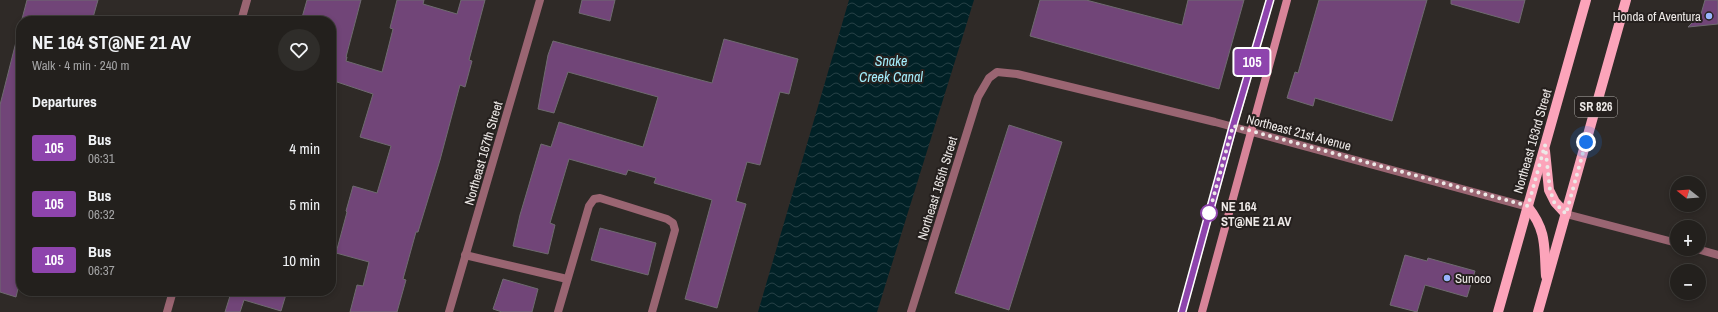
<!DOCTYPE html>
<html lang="en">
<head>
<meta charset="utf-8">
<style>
	:root { --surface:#23201d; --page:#2f2d2a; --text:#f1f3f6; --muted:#a3a3a4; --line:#403e3b }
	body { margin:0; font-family:"Archivo Narrow",sans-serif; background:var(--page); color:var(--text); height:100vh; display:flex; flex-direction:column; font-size:15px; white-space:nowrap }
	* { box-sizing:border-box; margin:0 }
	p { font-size:13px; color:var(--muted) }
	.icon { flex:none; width:22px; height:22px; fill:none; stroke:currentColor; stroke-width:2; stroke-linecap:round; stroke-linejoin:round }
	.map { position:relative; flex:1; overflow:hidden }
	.drawer { position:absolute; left:16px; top:16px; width:320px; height:280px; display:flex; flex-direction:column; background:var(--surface); border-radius:16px; box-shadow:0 2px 6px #0003,0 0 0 1px var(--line) }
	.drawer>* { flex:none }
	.badge { padding:0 8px; border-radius:3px; font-size:14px; line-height:26px }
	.needle { width:26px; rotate:287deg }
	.controls { position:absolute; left:1670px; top:176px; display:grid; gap:8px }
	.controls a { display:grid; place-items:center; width:36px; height:36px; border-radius:50%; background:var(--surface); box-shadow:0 2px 6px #0003,0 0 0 1px var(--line); font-size:20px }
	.you { position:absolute; width:20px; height:20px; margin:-10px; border:3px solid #fff; border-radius:50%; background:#1a73e8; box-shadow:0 0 0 6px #1a73e833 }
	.map>.badge { position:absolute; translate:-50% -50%; box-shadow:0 0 0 2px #fff }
	h2 { padding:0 16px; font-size:15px; line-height:36px }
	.round { display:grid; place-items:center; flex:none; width:42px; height:42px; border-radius:21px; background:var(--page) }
	.overview { display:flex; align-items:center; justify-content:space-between; height:68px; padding:0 16px }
	h1 { font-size:19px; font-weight:800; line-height:30px }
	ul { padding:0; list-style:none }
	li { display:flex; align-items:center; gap:12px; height:56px; padding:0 16px }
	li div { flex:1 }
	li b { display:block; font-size:15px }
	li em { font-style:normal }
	li .badge { min-width:44px; font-weight:700; text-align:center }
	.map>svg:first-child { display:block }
	.water { fill:url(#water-waves) }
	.building { fill:#714578; stroke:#6f6b70 }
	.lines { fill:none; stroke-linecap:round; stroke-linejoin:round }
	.street { stroke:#9a6572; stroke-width:8 }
	.secondary { stroke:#d88499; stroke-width:8 }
	.primary { stroke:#fca4ba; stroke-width:10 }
	.line-casing { stroke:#fff; stroke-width:9 }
	.line { stroke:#8e44ad; stroke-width:6 }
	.walk { stroke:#ede9e7; stroke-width:4; stroke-dasharray:0 7.2 }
	.poi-dot { fill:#99b5fd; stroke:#25201e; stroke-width:1.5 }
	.stop-dot { fill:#fff; stroke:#8e44ad; stroke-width:2 }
	.labels { text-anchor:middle; stroke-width:4; stroke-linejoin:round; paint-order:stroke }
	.shield { fill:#25201e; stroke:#b1adab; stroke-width:1 }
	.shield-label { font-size:12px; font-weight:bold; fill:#ede9e7 }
	.poi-label { font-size:13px; fill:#ede9e7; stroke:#25201e; text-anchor:end }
	.street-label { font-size:13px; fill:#ede9e7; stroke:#25201e }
	.stop-label { font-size:13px; font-weight:bold; fill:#ede9e7; stroke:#25201e; text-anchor:start }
	.water-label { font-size:14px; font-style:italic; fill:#a4eefc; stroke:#25201e }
</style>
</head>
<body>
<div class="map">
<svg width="1718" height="312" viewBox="0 0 1718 312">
	<defs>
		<pattern id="water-waves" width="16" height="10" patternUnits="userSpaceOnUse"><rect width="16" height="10" fill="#012126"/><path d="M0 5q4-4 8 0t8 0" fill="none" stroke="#264146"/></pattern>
	</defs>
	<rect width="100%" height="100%" fill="#2f2a27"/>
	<path class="water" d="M849,0H974L877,312H758Z"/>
	<g class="building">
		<path d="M27,0H98L92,21H29L22,19Z"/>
		<path d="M307,0H361L346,57H347L346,61L382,72L393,29L390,28L397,0H424L423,4L457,14L461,0H485L469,60L472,61L465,87L460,85L440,160L418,232H416L403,279L406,280L397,312H350L357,285L363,286L369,262L336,253L347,212L346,211L353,186L377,193L391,146L360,137L373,94L331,80V21H301Z"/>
		<path d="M582,0H615L610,21L579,13Z"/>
		<path d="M1040,0H1086L1182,25L1188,0H1244L1219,89L1030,36Z"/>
		<path d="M1319,0H1427L1392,121L1315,98L1313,106L1287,98L1295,72L1298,73Z"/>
		<path d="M1451,0H1525L1519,23L1451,4Z"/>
		<path d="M1705,0H1718V24L1688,27L1701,14Z"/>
		<path d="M724,39L798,59L789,94L780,92L760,165L747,162L736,201L746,204L717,308L685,299L712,200L654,183L656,178L628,170L626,175L569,159L550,223L555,225L548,254L513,246L520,215L541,144L551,147L559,122L643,147L658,97L568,72L554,113L538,109L548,55L553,41L712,83Z"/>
		<path d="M16,42L21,43V276L16,297L0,292V105Z"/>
		<path d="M1009,125L1062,142L1009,310L955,293Z"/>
		<path d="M600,228L656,243L648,275L591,260Z"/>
		<path d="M1405,255L1427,261L1428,258L1475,271L1467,297L1425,285L1417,312L1390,305Z"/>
		<path d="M503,279L538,289L532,312H502L493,309Z"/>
		<path d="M227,291H287L281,311L244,300L240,312H225L230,296L226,295Z"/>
	</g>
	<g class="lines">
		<g class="street">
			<path d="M241,21L247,0"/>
			<path d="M1566,214L1677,243"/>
			<path d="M1697,249L1718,255"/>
			<path d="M465,255L567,279"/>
			<path d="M167,312L173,291"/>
			<path d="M449,312L540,0"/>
			<path d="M558,312L589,206L594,199L600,198L667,219L673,223L675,230L652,312"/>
			<path d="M911,312L978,97L989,78L997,72L1017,74L1215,122L1528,207"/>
		</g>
		<g class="secondary">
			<path d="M1182,312L1233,127L1270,0"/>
			<path d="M1202,312L1287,0"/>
		</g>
		<g class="primary">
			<path d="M1545,151L1549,190L1555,202L1566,214"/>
			<path d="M1528,207C1547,231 1544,247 1546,276"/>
			<path d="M1498,312L1586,0"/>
			<path d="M1538,312L1626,0"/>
		</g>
	</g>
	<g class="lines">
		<g class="line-casing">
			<path id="line" d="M1182,312L1233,126L1270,0"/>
		</g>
		<use href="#line" class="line"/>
		<path class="walk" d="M1209,213L1208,217L1233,126L1528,206L1545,145L1550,190L1554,202L1566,214L1586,142"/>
	</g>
	<g class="poi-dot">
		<circle cx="1709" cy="16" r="4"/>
		<circle cx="1447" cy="278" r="4"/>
	</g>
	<circle class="stop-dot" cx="1209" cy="213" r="8"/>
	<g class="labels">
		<rect class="shield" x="1575" y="97" width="42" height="20" rx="3"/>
		<g class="shield-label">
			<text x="1596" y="111">SR 826</text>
		</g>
		<g class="poi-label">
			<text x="1701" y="21">Honda of Aventura</text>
			<text x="1455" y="283" text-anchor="start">Sunoco</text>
		</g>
		<g class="street-label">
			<text transform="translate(1299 132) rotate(15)" y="5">Northeast 21st Avenue</text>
			<text transform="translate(1532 141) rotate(-74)" y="5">Northeast 163rd Street</text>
			<text transform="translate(483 153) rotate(-74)" y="5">Northeast 167th Street</text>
			<text transform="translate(937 188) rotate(-73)" y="5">Northeast 165th Street</text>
		</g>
		<g class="stop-label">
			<text x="1221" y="211">NE 164<tspan x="1221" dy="15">ST@NE 21 AV</tspan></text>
		</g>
		<g class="water-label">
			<text x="891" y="66">Snake<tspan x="891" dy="16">Creek Canal</tspan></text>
		</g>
	</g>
</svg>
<div class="controls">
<a><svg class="needle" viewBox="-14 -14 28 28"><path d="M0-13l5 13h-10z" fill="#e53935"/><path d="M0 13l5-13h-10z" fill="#a3a3a4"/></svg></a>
<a>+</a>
<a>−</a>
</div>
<div class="you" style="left:1586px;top:142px"></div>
<b class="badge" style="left:1252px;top:62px;background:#8e44ad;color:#fff">105</b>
<section class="drawer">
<div class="overview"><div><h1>NE 164 ST@NE 21 AV</h1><p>Walk · 4 min · 240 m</p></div><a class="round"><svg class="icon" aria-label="heart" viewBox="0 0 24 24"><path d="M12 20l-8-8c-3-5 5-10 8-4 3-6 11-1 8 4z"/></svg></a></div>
<h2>Departures</h2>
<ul>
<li><span class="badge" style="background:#8e44ad;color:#fff">105</span><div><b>Bus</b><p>06:31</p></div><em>4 min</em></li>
<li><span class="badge" style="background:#8e44ad;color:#fff">105</span><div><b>Bus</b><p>06:32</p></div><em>5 min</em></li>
<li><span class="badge" style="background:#8e44ad;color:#fff">105</span><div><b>Bus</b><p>06:37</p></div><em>10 min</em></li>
</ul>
</section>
</div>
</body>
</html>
